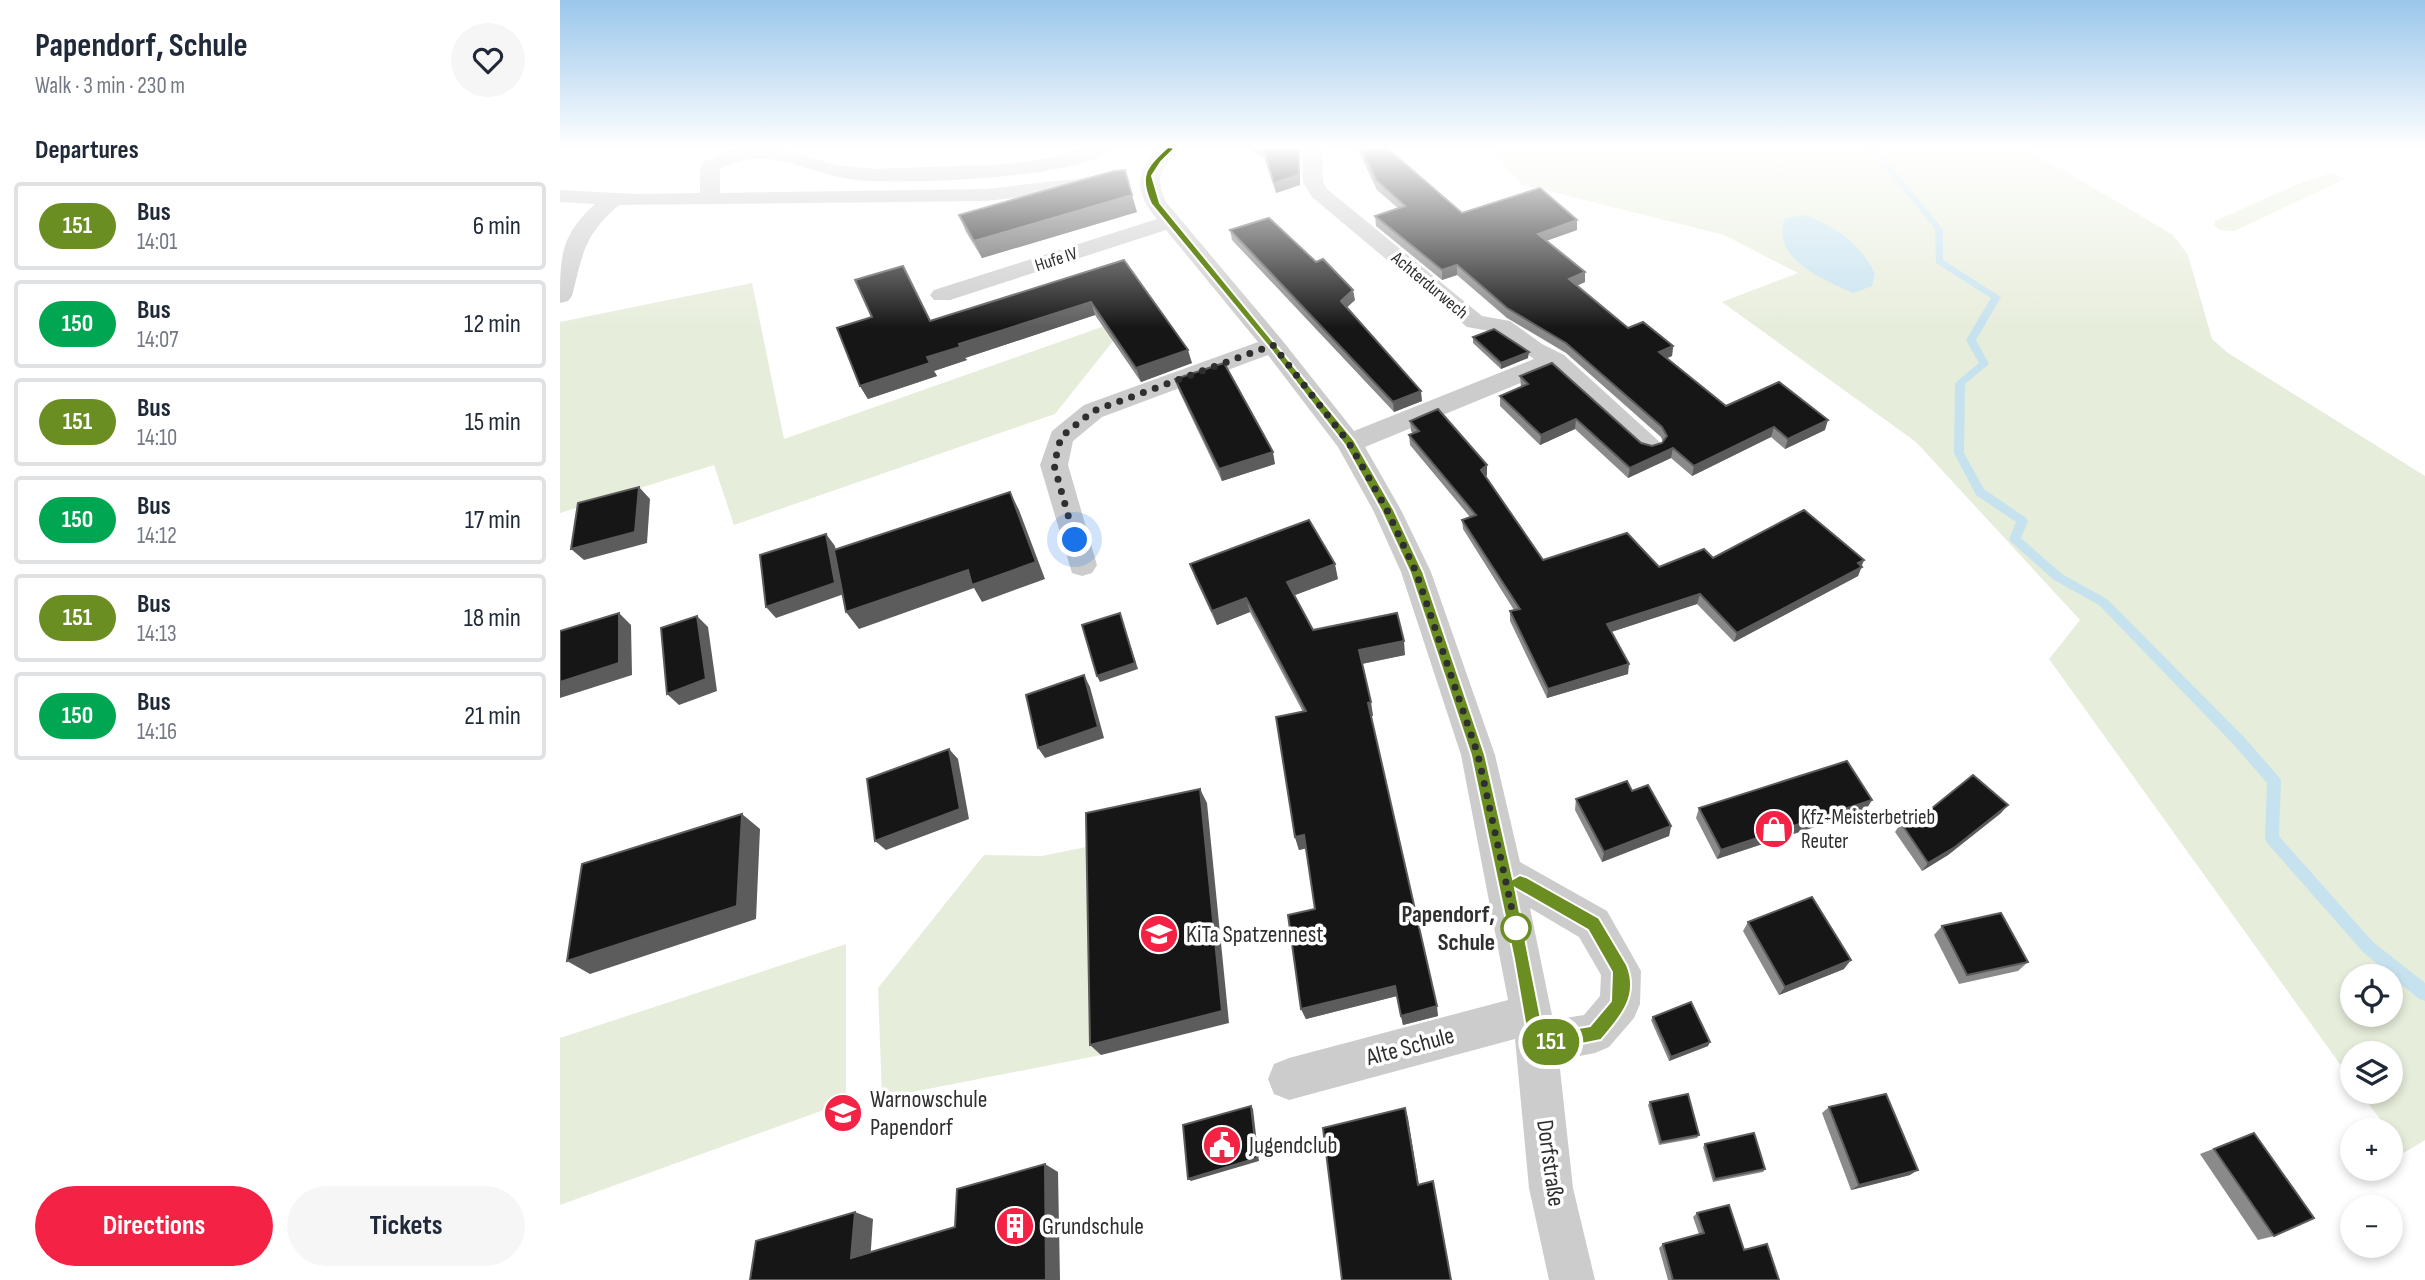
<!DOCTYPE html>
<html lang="en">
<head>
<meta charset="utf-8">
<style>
	:root { --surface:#fff; --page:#f6f6f7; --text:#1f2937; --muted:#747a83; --line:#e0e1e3; --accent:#f42345 }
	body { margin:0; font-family:"Sofia Sans Condensed",sans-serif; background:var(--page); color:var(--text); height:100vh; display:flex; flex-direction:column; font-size:26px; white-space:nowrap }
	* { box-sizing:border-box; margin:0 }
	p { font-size:23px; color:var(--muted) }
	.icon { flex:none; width:38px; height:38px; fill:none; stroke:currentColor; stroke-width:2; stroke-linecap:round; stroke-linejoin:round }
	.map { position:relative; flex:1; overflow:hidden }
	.sheet { display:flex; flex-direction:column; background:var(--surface); width:560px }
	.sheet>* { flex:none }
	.badge { padding:0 14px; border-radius:23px; font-size:24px; line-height:46px }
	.fabs { position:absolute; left:1780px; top:964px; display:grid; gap:14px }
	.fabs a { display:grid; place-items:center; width:63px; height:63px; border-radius:50%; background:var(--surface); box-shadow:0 4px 10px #0003; font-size:35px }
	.you { position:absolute; width:35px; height:35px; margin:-18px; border:5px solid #fff; border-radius:50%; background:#1a73e8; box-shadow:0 0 0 10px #1a73e833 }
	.map>.badge { position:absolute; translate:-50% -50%; box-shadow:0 0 0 4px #fff }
	h2 { padding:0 35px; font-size:26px; line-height:63px }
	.round { display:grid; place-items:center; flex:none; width:74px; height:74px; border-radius:37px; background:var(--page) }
	.overview { display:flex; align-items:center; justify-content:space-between; height:119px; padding:0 35px }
	h1 { font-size:33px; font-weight:700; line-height:52px }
	.action { display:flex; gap:14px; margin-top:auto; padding:14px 35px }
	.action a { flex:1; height:80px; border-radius:42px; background:var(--accent); color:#fff; font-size:28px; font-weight:700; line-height:80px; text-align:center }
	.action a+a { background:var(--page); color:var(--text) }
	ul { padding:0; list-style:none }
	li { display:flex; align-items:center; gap:21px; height:88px; margin:0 14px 10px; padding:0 21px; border:4px solid var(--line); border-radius:7px }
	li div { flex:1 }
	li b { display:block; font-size:26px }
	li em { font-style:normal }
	li .badge { min-width:77px; font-weight:700; text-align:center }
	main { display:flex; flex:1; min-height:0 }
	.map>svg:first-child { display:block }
	.green { fill:#e7eddb; fill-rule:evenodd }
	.water { fill:#c6e2ef }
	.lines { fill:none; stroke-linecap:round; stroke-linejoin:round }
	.stream { fill:#c6e2ef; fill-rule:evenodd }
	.street { fill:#ccc; fill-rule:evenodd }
	.wall { fill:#8a8a8a }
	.shaded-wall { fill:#5c5c5c }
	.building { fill:#161616; stroke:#5c5c5c; stroke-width:2 }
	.line { fill:#6b8e23; stroke:#fff; stroke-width:2; fill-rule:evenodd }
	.walk { stroke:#2f2f2f; stroke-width:7; stroke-dasharray:0 12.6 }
	.stop-dot { fill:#fff; stroke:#6b8e23; stroke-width:3.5 }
	.labels { text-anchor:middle; stroke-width:7; stroke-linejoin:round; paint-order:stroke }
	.far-street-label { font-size:18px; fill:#2f2f2f; stroke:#fff }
	.poi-label { font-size:21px; fill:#2f2f2f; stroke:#fff; text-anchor:start }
	.near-stop-label { font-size:24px; font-weight:bold; fill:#2f2f2f; stroke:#fff; text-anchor:end }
	.near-poi-label { font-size:24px; fill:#2f2f2f; stroke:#fff; text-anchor:start }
	.near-street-label { font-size:24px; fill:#2f2f2f; stroke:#fff }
</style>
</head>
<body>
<main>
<section class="sheet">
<div class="overview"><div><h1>Papendorf, Schule</h1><p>Walk · 3 min · 230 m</p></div><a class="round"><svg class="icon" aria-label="heart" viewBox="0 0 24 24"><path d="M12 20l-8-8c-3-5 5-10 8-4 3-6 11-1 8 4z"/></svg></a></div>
<h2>Departures</h2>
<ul>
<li><span class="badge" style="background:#6b8e23;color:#fff">151</span><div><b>Bus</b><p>14:01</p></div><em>6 min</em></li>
<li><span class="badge" style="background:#00a651;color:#fff">150</span><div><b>Bus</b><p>14:07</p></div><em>12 min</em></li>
<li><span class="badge" style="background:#6b8e23;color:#fff">151</span><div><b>Bus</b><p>14:10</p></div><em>15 min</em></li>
<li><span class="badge" style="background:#00a651;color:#fff">150</span><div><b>Bus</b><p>14:12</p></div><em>17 min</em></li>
<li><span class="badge" style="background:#6b8e23;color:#fff">151</span><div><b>Bus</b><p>14:13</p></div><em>18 min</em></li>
<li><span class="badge" style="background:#00a651;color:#fff">150</span><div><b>Bus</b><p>14:16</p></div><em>21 min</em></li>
</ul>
<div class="action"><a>Directions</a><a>Tickets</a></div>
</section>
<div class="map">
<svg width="1865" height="1280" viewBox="0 0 1865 1280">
	<rect width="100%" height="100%" fill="#fff"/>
	<g class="green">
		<path d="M929,148H1466L1613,235L1628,255L1652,339L1668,353L1865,476V1140L1844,1153L1830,1130H1828L1800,1092H1830V1054H1792V1081L1489,659L1520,620L1356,442L1162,302L1238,273L1164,235L961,184ZM1792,976H1830V1015H1792Z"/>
		<path d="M1771,173L1785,179L1674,231L1661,230L1654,226L1655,221L1736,185Z"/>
		<path d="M192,283L224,439L573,316L495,414L174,525L154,465L0,513V322Z"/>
		<path d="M536,845L541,1055L322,1098L318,988L424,855L482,856Z"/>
		<path d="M286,944V1102L0,1205V1038Z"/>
	</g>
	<path class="water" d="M1246,215C1281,231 1296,240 1315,273L1312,286L1293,293C1263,279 1210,259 1225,218Z"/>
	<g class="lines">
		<path class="stream" d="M1309,148H1316L1383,229V260L1441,297L1416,340L1429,364L1405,384L1404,453L1424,489L1466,518L1468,521L1461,538L1502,574L1547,599L1683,736L1719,777L1721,781L1719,836L1813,942L1865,983V1001L1859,999L1803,952L1707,843L1705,838L1707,783L1673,744L1539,605L1494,580L1451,542L1449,539L1456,522L1416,495L1394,453L1395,383L1419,363L1406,340L1431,298L1376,263L1375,229Z"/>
		<g class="street">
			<path d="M175,148H218L276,165L314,169L447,164L496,157L524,148H553C528,179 337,185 295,180C247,174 207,143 160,169V193L426,189L541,176L548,178L551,182L548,186L541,188L426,201L59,205C24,235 23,253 12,296L8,301L0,303C0,257 0,236 35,204L0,202V190L76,194L140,193V166L143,162Z"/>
			<path d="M599,148H620C603,170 593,173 606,202L722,340L794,431L974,359L935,332L907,327L752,197L743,182L742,148H762L763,182L767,189L922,316L950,321L982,344L1004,355L1103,445L1099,451L1090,454L1081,451L992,370L805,447L841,510L871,572L935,755L960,862L1047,911L1081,971L1080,1004L1074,1018L1049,1047L1035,1053L999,1060L1013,1188L1035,1280H989L969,1188L955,1039L729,1100L714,1094L708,1079L714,1064L729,1058L948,1000L901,755L841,572L813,510L778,447L708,355L542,417L513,441L508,465L537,565L532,573L522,576L512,573L480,465L492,431L524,405L698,342L606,230L390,300H374L370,295L374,290L597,219C575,192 573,174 599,148ZM970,908L1019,937L1041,975L1040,996L1024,1015L993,1020Z"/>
		</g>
	</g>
	<g class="wall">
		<path d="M686,148H740V185L716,193L704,157Z"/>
		<path d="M797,148H827L902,213L1017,220V230L986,241L1025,282L1017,286L1068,328L1113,346L1112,356L1107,358L1166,406L1265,430L1225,449L1211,437L1132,476L1111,458L1068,478L1015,429L980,445L940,406V396L961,387L960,376L1081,443L1092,446L1102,443L1103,442L1101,437L1006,353L947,318L897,275L882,280L816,226L815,216L838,208L817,190Z"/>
		<path d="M577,212L422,258L406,232L399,215Z"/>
		<path d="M670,230L795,300L787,307L862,401L834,412L672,240Z"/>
		<path d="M564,260L632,363L581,382L535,315L405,358L407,360L374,371L377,376L308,399L300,386L312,317L370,321Z"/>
		<path d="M913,337L968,358L941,369L913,343Z"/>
		<path d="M615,379L715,464L662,481L619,391Z"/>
		<path d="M850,421L927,465V475L926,476L983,560L1099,567L1153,558L1302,566L1298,576L1174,642L1137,604L1051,632L1068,674L987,698L950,621V611L954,610L903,529L902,520L910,517L850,445L849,435L853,433L851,431Z"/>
		<path d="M630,564L778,579L734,595L753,630L845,655L802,664L813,716H811L878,1016L843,1025L837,996L746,1019L741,1009L755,909L746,848L739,850L735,837L743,712L690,612L657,625L635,578Z"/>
		<path d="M1072,791L1111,826L1109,836L1042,862L1015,810L1016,799Z"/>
		<path d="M1139,808L1306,810L1157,859L1136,818Z"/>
		<path d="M1441,813L1388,855L1362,871L1335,832L1341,823Z"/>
		<path d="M1188,922L1284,969L1219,995L1183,931Z"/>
		<path d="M1382,926L1468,962L1458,971L1399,984L1374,935Z"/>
		<path d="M1093,1017L1148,1046L1109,1061L1091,1020Z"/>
		<path d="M1090,1102L1139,1135L1137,1138L1099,1145L1088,1105Z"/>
		<path d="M1269,1107L1350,1175L1291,1190L1262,1113Z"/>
		<path d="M1694,1133L1714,1236L1698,1240L1640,1154Z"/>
		<path d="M1145,1144L1205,1169L1203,1172L1153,1182L1143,1147Z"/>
		<path d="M1137,1213L1184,1250L1219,1280H1108L1099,1248L1103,1244L1139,1234L1133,1217Z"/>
	</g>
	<g class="shaded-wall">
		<path d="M739,148H740V185L716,193L714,183Z"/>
		<path d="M572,195L577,212L422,258L414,241Z"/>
		<path d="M1017,220V230L977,244L978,234Z"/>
		<path d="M897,265V275L882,280V270Z"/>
		<path d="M1025,272V282L1008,289L1009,279Z"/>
		<path d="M793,290L795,300L783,311L781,301Z"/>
		<path d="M531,302L535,315L405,358L407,360L374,371L377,376L308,399L300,386L399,344Z"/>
		<path d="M1113,346L1112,356L1098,362L1099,352Z"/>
		<path d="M628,350L632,363L581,382L576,368Z"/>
		<path d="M969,352L968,358L941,369V363Z"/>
		<path d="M861,391L862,401L834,412L833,402Z"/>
		<path d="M1016,419L1015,429L980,445L981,435Z"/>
		<path d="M1268,420L1265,430L1225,449L1228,439Z"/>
		<path d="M1214,427L1211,437L1132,476L1134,466Z"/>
		<path d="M1113,448L1111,458L1068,478L1070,468Z"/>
		<path d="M713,452L715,464L662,481L659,469Z"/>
		<path d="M927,465V475L921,480V470Z"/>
		<path d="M79,487L90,499L87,543L24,560L11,549Z"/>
		<path d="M450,492L459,510L485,579L422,602L414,588L299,629L286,612Z"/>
		<path d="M266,534L275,546L284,594L216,618L206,607Z"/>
		<path d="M1304,560L1298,576L1174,642L1177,633Z"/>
		<path d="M775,564L778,579L730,597L727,582Z"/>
		<path d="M1140,594L1137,604L1045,634L1047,624Z"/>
		<path d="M686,598L690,612L657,625L652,611Z"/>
		<path d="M59,613L71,625L72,675L0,698V682Z"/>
		<path d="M560,613L578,669L540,682L537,676Z"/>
		<path d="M137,616L148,627L157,691L119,705L107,694Z"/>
		<path d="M844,641L845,655L801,664L799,650Z"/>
		<path d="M1069,664L1068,674L987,698L988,689Z"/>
		<path d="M524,675L530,687L544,738L485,758L478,748Z"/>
		<path d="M811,702L813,716H810L808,703Z"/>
		<path d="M389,749L398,759L409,819L326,850L315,841Z"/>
		<path d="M640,789L647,803L669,1023L541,1055L530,1045Z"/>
		<path d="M1312,800L1306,810L1157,859L1161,850Z"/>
		<path d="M1448,805L1441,813L1388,855L1362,871L1368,863Z"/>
		<path d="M182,814L200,829L196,919L30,974L7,961Z"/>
		<path d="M1111,826L1109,836L1042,862L1044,852Z"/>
		<path d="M744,835L748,848L739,850L735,837Z"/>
		<path d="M1291,960L1284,969L1219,995L1225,987Z"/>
		<path d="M835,986L837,996L746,1019L741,1009Z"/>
		<path d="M877,1006L878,1016L843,1025L841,1016Z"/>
		<path d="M1150,1042L1148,1046L1109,1061L1111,1057Z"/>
		<path d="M691,1106L693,1109L699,1161L631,1181L628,1179Z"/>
		<path d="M845,1108L848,1118L860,1192L858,1185Z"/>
		<path d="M485,1164L498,1172L500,1280H486Z"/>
		<path d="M1358,1170L1350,1175L1291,1190L1299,1185Z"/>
		<path d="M295,1212L313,1219L310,1263L291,1258Z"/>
	</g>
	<g class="building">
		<path d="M703,148H739V175L714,183Z"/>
		<path d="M801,148H827L902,213L980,188L1017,220L978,234L1025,272L1009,279L1068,328L1083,322L1113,346L1099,352L1166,406L1219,382L1268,420L1228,439L1214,427L1134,466L1113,448L1070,468L1016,419L981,435L940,396L968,384L960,376L992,363L1081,443L1092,446L1102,443L1107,436L1102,427L1006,343L947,308L897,265L882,270L815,216L845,206L816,180Z"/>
		<path d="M565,170L572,195L414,241L399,215L554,171Z"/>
		<path d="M709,218L756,262L763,259L793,290L781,301L861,391L833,402L670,230Z"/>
		<path d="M564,260L628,350L576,368L531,302L399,344L400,347L367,357L370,363L300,386L277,328L312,317L295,280L343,266L370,321Z"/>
		<path d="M934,329L969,352L941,363L913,337Z"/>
		<path d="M664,363L713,452L659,469L615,379Z"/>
		<path d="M878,409L927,465L921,470L983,560L1067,533L1099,567L1144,549L1153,558L1244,510L1304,560L1298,563L1302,567L1177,633L1140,594L1047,624L1069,664L988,689L950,611L960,609L902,520L916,515L849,435L859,431L850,421Z"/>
		<path d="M79,487L75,532L11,549L18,503Z"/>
		<path d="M450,492L476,562L412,585L408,570L286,612L274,550Z"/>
		<path d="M749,520L775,564L727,582L753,630L837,613L844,641L799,650L811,702L808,703L877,1006L841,1016L835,986L741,1009L728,915L755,909L744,835L735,837L716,717L746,711L686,598L652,611L630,564Z"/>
		<path d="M266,534L275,583L206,607L200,555Z"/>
		<path d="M59,613V663L0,682V631Z"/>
		<path d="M560,613L575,663L537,676L522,625Z"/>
		<path d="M137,616L146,679L107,694L101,628Z"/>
		<path d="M524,675L538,727L478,748L466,695Z"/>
		<path d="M389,749L400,809L315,841L307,779Z"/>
		<path d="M1287,761L1312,800L1161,850L1139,808Z"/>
		<path d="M1413,775L1448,805L1395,847L1368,863L1341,823L1366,813Z"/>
		<path d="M1067,781L1072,791L1088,785L1111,826L1044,852L1016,799Z"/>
		<path d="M640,789L662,1011L530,1045L526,813Z"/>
		<path d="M182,814L177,906L7,961L22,864Z"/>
		<path d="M1252,897L1291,960L1225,987L1188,922Z"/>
		<path d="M1441,913L1468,962L1407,975L1382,926Z"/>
		<path d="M1131,1002L1150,1042L1111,1057L1093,1017Z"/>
		<path d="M1128,1094L1139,1135L1101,1142L1090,1102Z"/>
		<path d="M1326,1094L1358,1170L1299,1185L1269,1107Z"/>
		<path d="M691,1106L697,1158L628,1179L623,1125Z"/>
		<path d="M845,1108L858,1185L873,1181L891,1280H782L763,1128Z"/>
		<path d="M1194,1133L1205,1169L1155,1179L1145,1144Z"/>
		<path d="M1694,1133L1754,1218L1714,1236L1654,1149Z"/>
		<path d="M485,1164L486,1280H190L196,1241L295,1212L291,1258L395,1227L397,1189Z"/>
		<path d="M1169,1205L1184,1250L1207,1244L1219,1280H1113L1103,1244L1144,1233L1137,1213Z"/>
	</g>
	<linearGradient id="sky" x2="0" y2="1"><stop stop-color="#9ac6eb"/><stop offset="0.45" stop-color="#fff"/><stop offset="1" stop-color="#fff" stop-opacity="0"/></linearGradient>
	<rect width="1865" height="328" fill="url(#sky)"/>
	<path class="line" d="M608,147L615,148L601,162L592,176L600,203L794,440L834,510L863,572L925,755L953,879L960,875L966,877L1039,918L1067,965C1080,996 1060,1018 1041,1040L977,1053L970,1051L954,959L911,755L850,572L821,510L785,445L709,347L591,204C578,176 586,166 608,147ZM955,888L1028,930L1052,972L1051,1001L1030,1026L984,1034Z"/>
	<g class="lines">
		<path class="walk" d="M515,540L494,465L501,437L533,411L713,345L789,443L827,510L856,572L918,755L958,937L956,928"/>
	</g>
	<defs>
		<g id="shop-disc" transform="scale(2.0125)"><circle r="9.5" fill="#f42345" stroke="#fff"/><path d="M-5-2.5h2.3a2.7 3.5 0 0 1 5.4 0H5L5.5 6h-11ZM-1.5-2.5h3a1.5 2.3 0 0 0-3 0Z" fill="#fff"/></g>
		<g id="school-disc" transform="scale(2.0125)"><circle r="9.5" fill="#f42345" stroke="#fff"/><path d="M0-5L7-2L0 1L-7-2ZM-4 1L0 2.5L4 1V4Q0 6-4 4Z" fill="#fff"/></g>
		<g id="civic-disc" transform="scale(2.0125)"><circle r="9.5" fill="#f42345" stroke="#fff"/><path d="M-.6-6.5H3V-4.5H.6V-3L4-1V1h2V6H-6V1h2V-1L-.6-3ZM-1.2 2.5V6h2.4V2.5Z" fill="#fff"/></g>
		<g id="building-disc" transform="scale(2.0125)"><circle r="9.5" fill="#f42345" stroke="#fff"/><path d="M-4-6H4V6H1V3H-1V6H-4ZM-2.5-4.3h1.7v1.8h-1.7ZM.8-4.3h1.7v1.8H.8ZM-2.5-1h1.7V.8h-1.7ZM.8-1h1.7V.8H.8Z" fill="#fff"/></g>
	</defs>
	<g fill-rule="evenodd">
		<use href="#shop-disc" x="1214" y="829"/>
		<use href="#school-disc" x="599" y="934"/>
		<use href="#school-disc" x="283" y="1113"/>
		<use href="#civic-disc" x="662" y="1145"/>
		<use href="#building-disc" x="455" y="1226"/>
	</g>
	<circle class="stop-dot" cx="956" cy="928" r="14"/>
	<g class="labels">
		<g class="far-street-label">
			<text transform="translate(496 259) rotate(-18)" y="6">Hufe IV</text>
			<text transform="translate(870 285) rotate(40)" y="6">Achterdurwech</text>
		</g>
		<g class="poi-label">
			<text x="1241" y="824">Kfz-Meisterbetrieb<tspan x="1241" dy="24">Reuter</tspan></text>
		</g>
		<g class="near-stop-label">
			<text x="935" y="922">Papendorf,<tspan x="935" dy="28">Schule</tspan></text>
		</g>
		<g class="near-poi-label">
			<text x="626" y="942">KiTa Spatzennest</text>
			<text x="310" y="1107">Warnowschule<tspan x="310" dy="28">Papendorf</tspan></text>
			<text x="689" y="1153">Jugendclub</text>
			<text x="482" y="1234">Grundschule</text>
		</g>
		<g class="near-street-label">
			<text transform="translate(850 1046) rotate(-15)" y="8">Alte Schule</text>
			<text transform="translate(991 1163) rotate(82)" y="8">Dorfstraße</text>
		</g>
	</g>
</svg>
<div class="fabs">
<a><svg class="icon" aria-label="locate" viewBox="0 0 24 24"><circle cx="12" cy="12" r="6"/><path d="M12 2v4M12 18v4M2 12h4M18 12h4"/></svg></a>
<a><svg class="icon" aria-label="layers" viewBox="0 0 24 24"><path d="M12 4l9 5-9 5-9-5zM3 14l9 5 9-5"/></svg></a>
<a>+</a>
<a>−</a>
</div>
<div class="you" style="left:515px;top:540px"></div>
<b class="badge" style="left:991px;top:1042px;background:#6b8e23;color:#fff">151</b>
</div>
</main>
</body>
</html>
